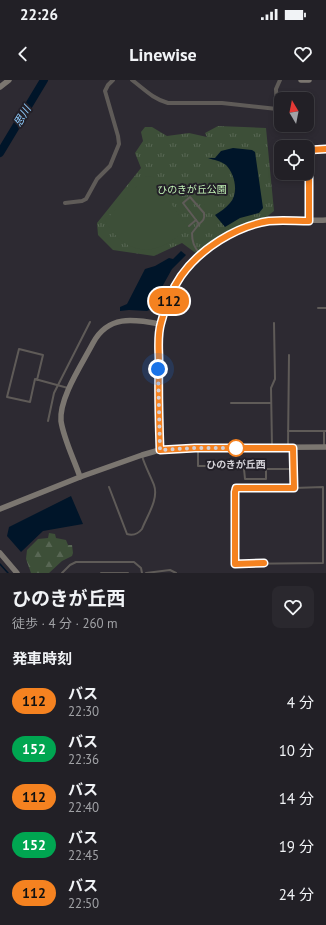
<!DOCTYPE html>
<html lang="ja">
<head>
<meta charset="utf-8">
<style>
	:root { --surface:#222026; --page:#2a282e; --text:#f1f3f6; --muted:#a2a3a7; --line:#3f3e43 }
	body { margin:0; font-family:"PT Sans","Noto Sans JP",sans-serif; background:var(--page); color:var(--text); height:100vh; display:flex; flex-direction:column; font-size:15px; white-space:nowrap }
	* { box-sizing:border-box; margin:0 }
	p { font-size:13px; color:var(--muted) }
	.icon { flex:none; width:22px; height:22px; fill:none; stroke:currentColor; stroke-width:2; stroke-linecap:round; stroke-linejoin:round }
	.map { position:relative; height:493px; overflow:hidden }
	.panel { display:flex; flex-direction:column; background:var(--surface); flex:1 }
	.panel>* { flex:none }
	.badge { padding:0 8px; border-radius:13px; font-size:14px; line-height:26px }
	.needle { width:26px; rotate:350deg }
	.buttons { position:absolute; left:274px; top:12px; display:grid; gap:8px }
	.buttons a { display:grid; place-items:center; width:40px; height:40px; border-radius:8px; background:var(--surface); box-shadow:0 2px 6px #0003,0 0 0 1px var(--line); font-size:20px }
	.you { position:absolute; width:20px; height:20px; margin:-10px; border:3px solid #fff; border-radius:50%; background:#1a73e8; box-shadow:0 0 0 6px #1a73e833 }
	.map>.badge { position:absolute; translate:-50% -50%; box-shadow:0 0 0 2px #fff }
	h2 { padding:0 12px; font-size:15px; line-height:36px }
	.round { display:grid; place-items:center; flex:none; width:42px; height:42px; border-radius:8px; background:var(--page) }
	.overview { display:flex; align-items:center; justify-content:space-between; height:68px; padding:0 12px }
	h1 { font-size:19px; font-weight:700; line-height:30px }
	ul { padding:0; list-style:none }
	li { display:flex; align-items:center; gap:12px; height:48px; padding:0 12px }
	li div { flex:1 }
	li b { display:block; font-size:15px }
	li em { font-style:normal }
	li .badge { min-width:44px; font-weight:700; text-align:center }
	.status { display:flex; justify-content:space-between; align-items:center; height:28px; padding:0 20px; background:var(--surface); direction:ltr }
	.status svg { height:11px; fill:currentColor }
	header { display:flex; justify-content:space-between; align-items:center; height:52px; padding:0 12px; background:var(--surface); font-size:18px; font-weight:700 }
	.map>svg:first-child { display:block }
	.forest { fill:url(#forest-firs) }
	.park { fill:url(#park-tufts) }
	.garden { fill:#3d4f38 }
	.water { fill:#001529 }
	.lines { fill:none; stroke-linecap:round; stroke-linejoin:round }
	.stream { stroke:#001529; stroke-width:1.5 }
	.river { stroke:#001529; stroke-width:8 }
	.lane { stroke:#5f5b58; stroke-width:2 }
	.street { stroke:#5f5b58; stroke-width:4 }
	.secondary { stroke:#7b7670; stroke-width:5.5 }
	.line-casing { stroke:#fff; stroke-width:9 }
	.line { stroke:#f58220; stroke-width:6 }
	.walk { stroke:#d2d0d6; stroke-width:4; stroke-dasharray:0 7.2 }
	.stop-dot { fill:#fff; stroke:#f58220; stroke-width:2 }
	.labels { text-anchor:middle; stroke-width:4; stroke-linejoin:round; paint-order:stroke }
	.park-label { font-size:10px; fill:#c3f3b6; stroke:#232028 }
	.stop-label { font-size:10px; font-weight:bold; fill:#d2d0d6; stroke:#232028 }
	.water-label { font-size:11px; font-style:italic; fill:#90ceff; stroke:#232028 }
</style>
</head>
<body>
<div class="status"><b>22:26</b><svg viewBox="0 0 49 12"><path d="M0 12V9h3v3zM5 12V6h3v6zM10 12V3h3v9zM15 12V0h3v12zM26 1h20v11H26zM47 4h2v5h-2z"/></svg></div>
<header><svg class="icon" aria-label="back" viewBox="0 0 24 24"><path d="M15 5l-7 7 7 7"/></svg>Linewise<svg class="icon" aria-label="heart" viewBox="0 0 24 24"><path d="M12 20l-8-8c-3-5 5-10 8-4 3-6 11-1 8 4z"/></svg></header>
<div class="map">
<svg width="326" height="493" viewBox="0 0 326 493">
	<defs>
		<pattern id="forest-firs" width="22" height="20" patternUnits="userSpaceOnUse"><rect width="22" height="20" fill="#3d4f38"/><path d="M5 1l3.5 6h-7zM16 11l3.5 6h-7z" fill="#586754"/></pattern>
		<pattern id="park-tufts" width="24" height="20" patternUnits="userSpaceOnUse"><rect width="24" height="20" fill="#3d4f38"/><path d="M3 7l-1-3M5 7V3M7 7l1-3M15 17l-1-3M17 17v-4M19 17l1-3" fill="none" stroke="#586754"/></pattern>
	</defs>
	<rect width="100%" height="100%" fill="#2d2a32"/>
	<path class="forest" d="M49,453L55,454L56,458L66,460L68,465H72L73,473L72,476L62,481L49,493H31L26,479L27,470L38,459L48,458Z"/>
	<path class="park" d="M218,46L266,48L274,131L264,139L241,146L221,155L197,174L182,163L154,176L113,170L98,155L97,143L141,88L135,73L143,61L141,52L145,47H152L167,56L189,53L207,57L205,53Z"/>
	<g class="garden">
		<path d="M146,96L153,97L187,147C160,178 126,178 105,141Z"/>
		<path d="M212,97L228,115L210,131L194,112Z"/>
	</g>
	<g class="water">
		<path d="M233,68L252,70L255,72L263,128L259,133L240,138L225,147L215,135C220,132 226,128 230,123C239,113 235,94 226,85C221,81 214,80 208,78H215L221,71Z"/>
		<path d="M181,171L186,175L172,189L162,207L154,228L147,231L129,230L120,231V227L127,224L145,189L155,186L169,178L173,179Z"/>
		<path d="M71,416L83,444L43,451L21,472L7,456L9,447Z"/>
	</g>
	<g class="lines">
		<path class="stream" d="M0,484L8,493"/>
		<path class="river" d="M0,73L44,0"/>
		<g class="lane">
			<path d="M196,140L183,123L190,117L204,133C205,139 203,141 199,144"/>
			<path d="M189,146L196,140L199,144L192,153C192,162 194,167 200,174"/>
			<path d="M318,228H326"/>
			<path d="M37,300L43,275L19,269L7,317L30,322L35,299L68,308"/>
			<path d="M231,323H271"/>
			<path d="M48,341L54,313L90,242"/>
			<path d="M288,351H326"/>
			<path d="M324,365V351"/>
			<path d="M272,366L271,308L275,299L274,243"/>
			<path d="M288,366L289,275"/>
			<path d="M198,369V386H227"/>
			<path d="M293,369L294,408H236L235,412V484L323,483V407L294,408"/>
			<path d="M266,389H244L245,399H266V389H293"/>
			<path d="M109,407L127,454C134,456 138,454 142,449C147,436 159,419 154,405C150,395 145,386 142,376"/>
			<path d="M62,493L70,485L76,482H134L141,488L142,493"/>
			<path d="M101,493H128"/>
			<path d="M146,493L170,490L176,493"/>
		</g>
		<g class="street">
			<path d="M132,0C144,9 153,19 168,23H222L277,29L276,9L280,0"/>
			<path d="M65,123L82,121L86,119L97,99L110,86L119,64L118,56L105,11L108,5L113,0"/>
			<path d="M309,141V69H326"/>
		</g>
		<g class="secondary">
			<path d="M301,0H309"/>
			<path d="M0,7L9,0"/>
			<path d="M160,370C159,342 158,314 159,286C159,272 157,257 160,243C173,192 215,150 269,142C286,139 308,141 326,140"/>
			<path d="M80,397C74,379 64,360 61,341C59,318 82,284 93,263C108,235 133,239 160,244"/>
			<path d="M0,429L80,397L142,375L156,371L195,368L326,367"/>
			<path d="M0,473L17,493"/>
		</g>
	</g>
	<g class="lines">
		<g class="line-casing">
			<path id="line" d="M264,483L235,484V412L236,408H294L293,368H195L160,370C159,341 158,312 159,282C159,270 157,256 161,243C165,227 172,209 181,196C200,169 236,146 269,141C282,140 296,141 309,141V70L326,69"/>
		</g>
		<use href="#line" class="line"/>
		<path class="walk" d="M158,289L160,370L195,368H242H236"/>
	</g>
	<circle class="stop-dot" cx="236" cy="368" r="8"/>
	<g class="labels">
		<g class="park-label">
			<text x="192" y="113">ひのきが丘公園</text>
		</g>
		<g class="stop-label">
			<text x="236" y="388">ひのきが丘西</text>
		</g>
		<g class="water-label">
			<text transform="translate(22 36) rotate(-59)" y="4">思川</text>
		</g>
	</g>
</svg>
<div class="buttons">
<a><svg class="needle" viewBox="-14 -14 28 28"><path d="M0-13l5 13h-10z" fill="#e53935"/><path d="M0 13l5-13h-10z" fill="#a2a3a7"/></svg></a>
<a><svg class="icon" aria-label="locate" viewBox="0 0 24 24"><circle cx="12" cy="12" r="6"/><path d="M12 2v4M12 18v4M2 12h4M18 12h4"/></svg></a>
</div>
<div class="you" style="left:158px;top:289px"></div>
<b class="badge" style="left:169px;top:221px;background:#f58220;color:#111">112</b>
</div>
<section class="panel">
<div class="overview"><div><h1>ひのきが丘西</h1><p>徒歩 · 4 分 · 260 m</p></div><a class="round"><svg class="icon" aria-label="heart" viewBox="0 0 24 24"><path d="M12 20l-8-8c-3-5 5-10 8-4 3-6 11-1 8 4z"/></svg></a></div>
<h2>発車時刻</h2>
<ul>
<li><span class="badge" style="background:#f58220;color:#111">112</span><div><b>バス</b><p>22:30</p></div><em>4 分</em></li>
<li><span class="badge" style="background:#00a651;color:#fff">152</span><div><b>バス</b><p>22:36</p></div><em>10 分</em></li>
<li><span class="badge" style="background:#f58220;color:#111">112</span><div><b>バス</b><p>22:40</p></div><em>14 分</em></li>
<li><span class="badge" style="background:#00a651;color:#fff">152</span><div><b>バス</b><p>22:45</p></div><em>19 分</em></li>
<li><span class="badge" style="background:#f58220;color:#111">112</span><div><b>バス</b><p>22:50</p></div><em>24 分</em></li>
</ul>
</section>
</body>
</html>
